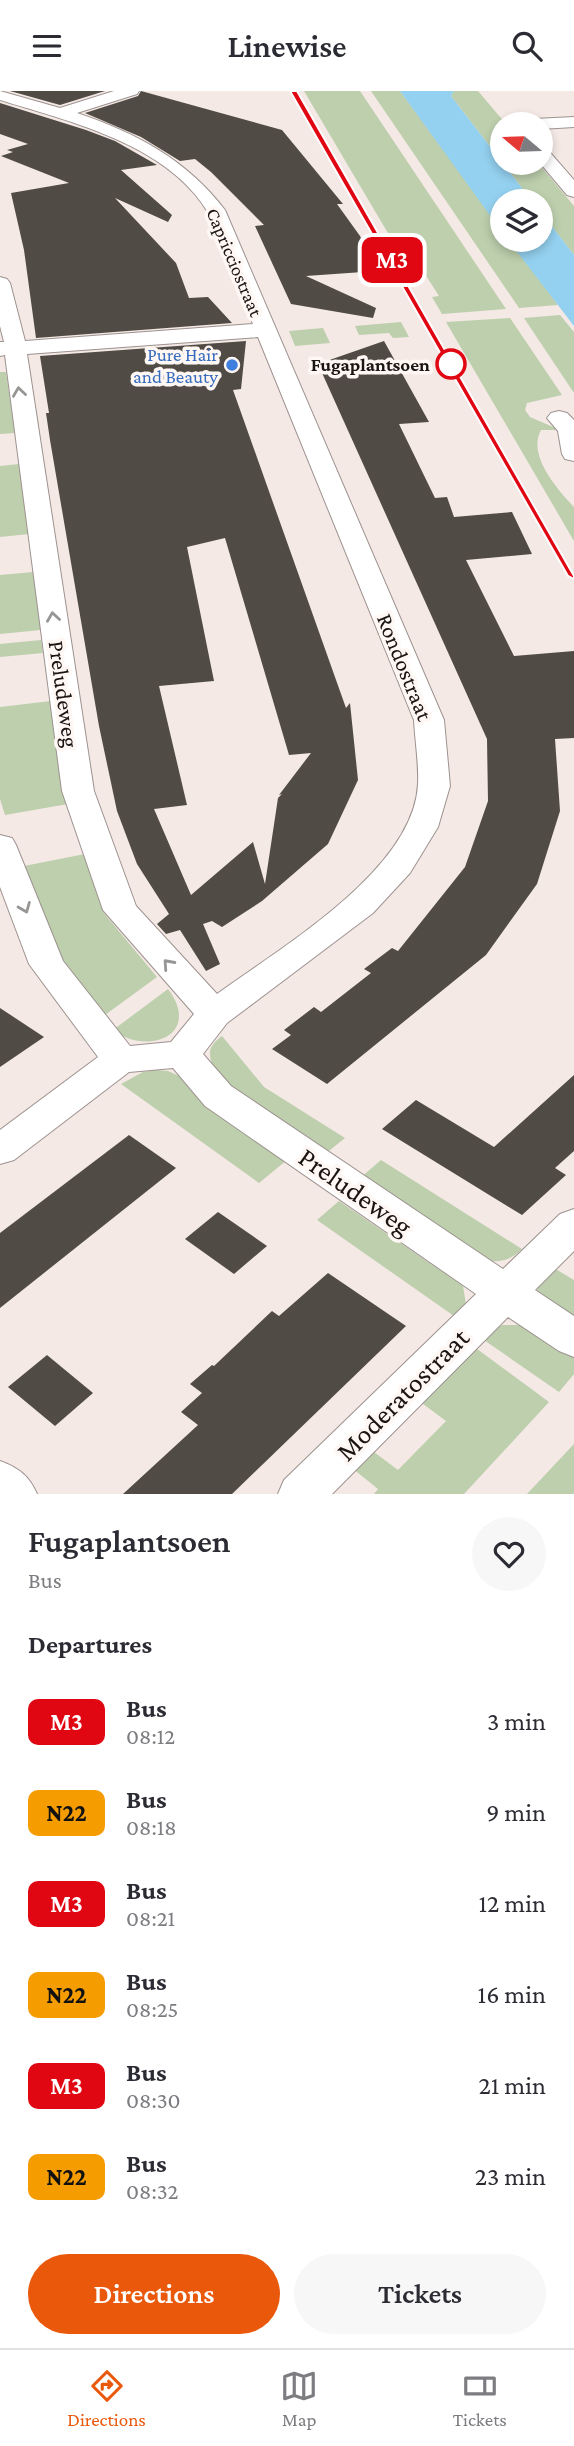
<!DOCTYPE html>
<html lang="en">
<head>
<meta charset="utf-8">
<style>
	:root { --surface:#fff; --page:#f7f7f7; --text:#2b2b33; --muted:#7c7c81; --line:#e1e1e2; --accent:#ea580c }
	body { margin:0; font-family:"Crimson Pro",serif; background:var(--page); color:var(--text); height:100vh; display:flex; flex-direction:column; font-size:26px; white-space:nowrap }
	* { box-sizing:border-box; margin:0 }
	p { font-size:23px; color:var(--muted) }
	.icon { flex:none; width:38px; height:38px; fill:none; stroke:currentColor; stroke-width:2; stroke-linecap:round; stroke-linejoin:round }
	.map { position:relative; height:1403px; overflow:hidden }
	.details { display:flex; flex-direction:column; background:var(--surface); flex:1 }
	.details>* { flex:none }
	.badge { padding:0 14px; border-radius:10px; font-size:24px; line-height:46px }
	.needle { width:46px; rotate:289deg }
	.controls { position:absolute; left:490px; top:21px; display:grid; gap:14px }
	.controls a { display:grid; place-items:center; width:63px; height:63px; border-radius:50%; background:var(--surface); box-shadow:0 4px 10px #0003; font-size:35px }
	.map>.badge { position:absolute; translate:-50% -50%; box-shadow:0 0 0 4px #fff }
	h2 { padding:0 28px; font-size:26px; line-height:63px }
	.round { display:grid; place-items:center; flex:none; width:74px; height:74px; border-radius:37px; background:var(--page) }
	.summary { display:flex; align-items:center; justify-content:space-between; height:119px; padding:0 28px }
	h1 { font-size:33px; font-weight:600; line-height:52px }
	.button { display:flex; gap:14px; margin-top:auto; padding:14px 28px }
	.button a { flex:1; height:80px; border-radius:42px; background:var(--accent); color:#fff; font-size:28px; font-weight:600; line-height:80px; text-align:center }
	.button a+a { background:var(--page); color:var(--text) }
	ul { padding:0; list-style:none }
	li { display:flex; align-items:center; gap:21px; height:91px; padding:0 28px }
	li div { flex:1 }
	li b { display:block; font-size:26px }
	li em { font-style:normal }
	li .badge { min-width:77px; font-weight:700; text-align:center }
	header { display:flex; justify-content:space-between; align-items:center; height:91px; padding:0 28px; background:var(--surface); font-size:32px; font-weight:600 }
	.menu { display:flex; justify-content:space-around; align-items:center; height:98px; border-top:2px solid var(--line); background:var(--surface); font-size:19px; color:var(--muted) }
	.menu a { display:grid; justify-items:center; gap:4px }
	.menu .current { color:var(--accent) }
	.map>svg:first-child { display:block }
	.green { fill:#bdcfad }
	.water { fill:#94d1f0 }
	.building { fill:#504b44; fill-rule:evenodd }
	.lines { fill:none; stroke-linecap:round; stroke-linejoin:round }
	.street-casing { stroke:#9d928f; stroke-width:2 }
	.street { fill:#fff; fill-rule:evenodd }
	.oneway { stroke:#989695 }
	.line { fill:#e00713; stroke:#fff; stroke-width:2 }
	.stop-dot { fill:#fff; stroke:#e00713; stroke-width:3.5 }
	.shop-dot { fill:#3f7fe0; stroke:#fef7f4; stroke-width:2.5 }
	.labels { text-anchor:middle; stroke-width:7; stroke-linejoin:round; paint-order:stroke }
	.far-street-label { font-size:19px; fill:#191514; stroke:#fef7f4 }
	.far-shop-label { font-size:19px; fill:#366cbe; stroke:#fef7f4; text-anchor:end }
	.far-stop-label { font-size:19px; font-weight:bold; fill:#191514; stroke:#fef7f4; text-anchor:end }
	.street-label { font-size:23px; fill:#191514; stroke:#fef7f4 }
	.near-street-label { font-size:28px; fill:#191514; stroke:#fef7f4 }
</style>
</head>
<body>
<header><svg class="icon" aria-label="menu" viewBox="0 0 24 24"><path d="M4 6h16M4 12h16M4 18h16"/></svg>Linewise<svg class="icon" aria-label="search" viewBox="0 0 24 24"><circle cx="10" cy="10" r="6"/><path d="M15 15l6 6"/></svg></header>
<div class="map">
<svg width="574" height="1403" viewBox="0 0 574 1403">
	<rect width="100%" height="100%" fill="#f4e9e5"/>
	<g class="green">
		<path d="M304,0H360L506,218L442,223L432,206L439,205L425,183H418L413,175L408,176Z"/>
		<path d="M371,0H400L502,138V149H510L558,214L519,217Z"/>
		<path d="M454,0H478L506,33H502V72H538L574,115V164L541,121V110H532L451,5Z"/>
		<path d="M560,224L574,241V302L524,227Z"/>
		<path d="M510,227L562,304L527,312L525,319L530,326L560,339H541C527,364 557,398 574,416V450L446,231Z"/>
		<path d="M401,231L409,246L393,247L389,242L359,244L355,235Z"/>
		<path d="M323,237L330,252L295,255L289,240Z"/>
		<path d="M0,281H6L15,342L0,343Z"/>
		<path d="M19,373L29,443L0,446V375Z"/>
		<path d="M33,481L41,539L0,543V484Z"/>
		<path d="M41,549L43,562L0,566V553Z"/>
		<path d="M51,610L68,713L5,724L0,708V616Z"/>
		<path d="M85,763L103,821L157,886L105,924L62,871L24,775Z"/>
		<path d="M168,898C203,945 146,965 113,939Z"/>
		<path d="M222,945L264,996L345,1047L324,1064C298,1047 208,995 210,962C210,954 217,949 222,945Z"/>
		<path d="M156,979L168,980L179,985L207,1011L287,1069L259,1092L121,993L143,981Z"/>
		<path d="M381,1069L522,1158C511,1169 502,1171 486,1170L359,1088Z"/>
		<path d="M339,1110L463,1195L466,1214L454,1225L317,1129Z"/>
		<path d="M552,1176L574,1189V1227L543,1207L537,1200L540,1189Z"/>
		<path d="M503,1234H519L574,1265V1283L559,1301L481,1247L489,1240Z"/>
		<path d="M473,1255L549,1311L464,1403H374L378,1398L352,1377L370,1358L398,1379L446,1330L419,1310Z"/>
		<path d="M574,1353V1403H527Z"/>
	</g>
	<g class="water">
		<path d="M400,0H454L451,5L532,110H502V141Z"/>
		<path d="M541,121L574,164V235L508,149H541Z"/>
	</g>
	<g class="building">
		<path d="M10,0H105L60,14Z"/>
		<path d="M141,0L282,39L343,113H337L360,145L377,180L306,185L376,217L373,227L291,213L255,135L264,134L211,81L195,68L180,70L141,46L85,22L138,5Z"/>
		<path d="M0,12L86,39L115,50L157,74L121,79L172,124L168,131L115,107L176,172L189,207L208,206L232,232L36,247L24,159L11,102L69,92L1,65L13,61L7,59L28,53L0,43Z"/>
		<path d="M246,250L241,298L233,299L346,617L350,612L358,689L328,753L262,810L222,836L212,830L203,833L220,873L206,880L180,839L166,843L157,833L169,823L137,773L117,720L99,635L50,349L46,322H49L40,265ZM225,447L289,664L311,662L279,704L282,703L278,707L265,793L253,751L191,804L154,718L187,714L159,595L214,590L187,456Z"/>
		<path d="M384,250L429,331L399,333L435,407L447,406L454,426L512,421L532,463L466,469L514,565L574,560V647L555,648L560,720L537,793L486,864L327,993L272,958L291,944L284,939L314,916L321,921L371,882L364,878L392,857L398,860L465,776L488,710L487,648L318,273Z"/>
		<path d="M0,917L44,946L0,976Z"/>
		<path d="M574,984V1060L555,1077L566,1084L522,1124L382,1038L416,1009L494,1056Z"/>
		<path d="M129,1044L176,1077L0,1217V1142Z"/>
		<path d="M218,1121L267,1155L234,1183L185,1148Z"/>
		<path d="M328,1182L406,1235L232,1403H123L198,1334L181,1321L202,1302L190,1293L212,1274L214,1275L272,1220L279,1225Z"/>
		<path d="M47,1264L93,1302L55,1335L8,1296Z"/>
	</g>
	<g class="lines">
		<g class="street-casing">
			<g id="street">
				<path d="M0,0L60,17L114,0H139L137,3L77,22C136,42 186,68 225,119L444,629L450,695L438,736L410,782L373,822L227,932L203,963L231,995L503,1178L560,1123L574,1118V1160L535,1199L574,1225V1266L559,1260L508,1226L332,1403H278L284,1389L476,1203L205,1015L173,977L129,981L14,1069L0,1073V1039L98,966L29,873L0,796V744L12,747L16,754L63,870L130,955L171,951L194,923L103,819L62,700L5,264L0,265V251H4L0,235V186L7,188L10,192L25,250L253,233C240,199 226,154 209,123C168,53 71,31 0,9ZM258,246L414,629C415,650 419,672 418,693C414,779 280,857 217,903L136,815L94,700L27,263Z"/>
				<path d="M574,26V36L541,38V33H526L534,28Z"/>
				<path d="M541,57L547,58L574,89V106L567,104L540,72Z"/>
				<path d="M559,320L567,322L574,329V370L565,368L562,363L558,340L547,327L551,322Z"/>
				<path d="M0,1370C19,1377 29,1385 37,1403H0Z"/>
			</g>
		</g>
		<use href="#street" class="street"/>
	</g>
	<defs><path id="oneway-chevron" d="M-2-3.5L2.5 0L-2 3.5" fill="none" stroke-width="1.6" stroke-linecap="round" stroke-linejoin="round" transform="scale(1.75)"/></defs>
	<g class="oneway">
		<use href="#oneway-chevron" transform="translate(19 301) rotate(-98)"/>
		<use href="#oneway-chevron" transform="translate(53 526) rotate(-98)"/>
		<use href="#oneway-chevron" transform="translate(25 817) rotate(68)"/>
		<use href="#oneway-chevron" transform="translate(168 873) rotate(-132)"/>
	</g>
	<path class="line" d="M290,0H297L574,485V488L568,485Z"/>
	<circle class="stop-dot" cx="451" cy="273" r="14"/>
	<circle class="shop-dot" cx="232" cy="274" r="7"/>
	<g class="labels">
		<g class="far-street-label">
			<text transform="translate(235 171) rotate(67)" y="7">Capricciostraat</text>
		</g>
		<g class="far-shop-label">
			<text x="218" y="270">Pure Hair<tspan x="218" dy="22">and Beauty</tspan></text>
		</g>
		<g class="far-stop-label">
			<text x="430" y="280">Fugaplantsoen</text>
		</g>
		<g class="street-label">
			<text transform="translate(405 576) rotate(68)" y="8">Rondostraat</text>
			<text transform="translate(64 603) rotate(82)" y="8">Preludeweg</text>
		</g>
		<g class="near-street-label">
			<text transform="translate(356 1100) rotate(35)" y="10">Preludeweg</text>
			<text transform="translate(402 1303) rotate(-45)" y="10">Moderatostraat</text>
		</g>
	</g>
</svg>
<div class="controls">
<a><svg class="needle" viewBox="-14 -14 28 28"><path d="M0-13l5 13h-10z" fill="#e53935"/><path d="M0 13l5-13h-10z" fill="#7c7c81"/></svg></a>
<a><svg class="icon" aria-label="layers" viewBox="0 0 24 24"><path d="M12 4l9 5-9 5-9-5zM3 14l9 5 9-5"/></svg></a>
</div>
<b class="badge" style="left:392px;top:169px;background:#e00713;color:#fff">M3</b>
</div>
<section class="details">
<div class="summary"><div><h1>Fugaplantsoen</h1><p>Bus</p></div><a class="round"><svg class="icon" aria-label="heart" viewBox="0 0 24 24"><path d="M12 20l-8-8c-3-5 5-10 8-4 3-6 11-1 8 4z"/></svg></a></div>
<h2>Departures</h2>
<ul>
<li><span class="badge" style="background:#e00713;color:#fff">M3</span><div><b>Bus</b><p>08:12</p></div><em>3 min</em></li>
<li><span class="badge" style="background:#f59c00;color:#111">N22</span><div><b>Bus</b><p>08:18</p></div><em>9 min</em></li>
<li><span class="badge" style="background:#e00713;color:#fff">M3</span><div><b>Bus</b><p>08:21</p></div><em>12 min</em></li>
<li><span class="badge" style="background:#f59c00;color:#111">N22</span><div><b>Bus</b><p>08:25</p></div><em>16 min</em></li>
<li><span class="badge" style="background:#e00713;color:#fff">M3</span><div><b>Bus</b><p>08:30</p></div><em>21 min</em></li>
<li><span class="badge" style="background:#f59c00;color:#111">N22</span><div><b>Bus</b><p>08:32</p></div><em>23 min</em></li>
</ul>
<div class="button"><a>Directions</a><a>Tickets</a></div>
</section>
<nav class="menu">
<a class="current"><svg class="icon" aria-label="directions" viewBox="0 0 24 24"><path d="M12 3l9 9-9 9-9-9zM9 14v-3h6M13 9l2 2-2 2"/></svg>Directions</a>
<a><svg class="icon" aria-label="map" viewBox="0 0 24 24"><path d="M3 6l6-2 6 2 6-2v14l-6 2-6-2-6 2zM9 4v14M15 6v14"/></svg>Map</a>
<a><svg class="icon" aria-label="tickets" viewBox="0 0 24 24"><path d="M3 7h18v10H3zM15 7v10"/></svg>Tickets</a>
</nav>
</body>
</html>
